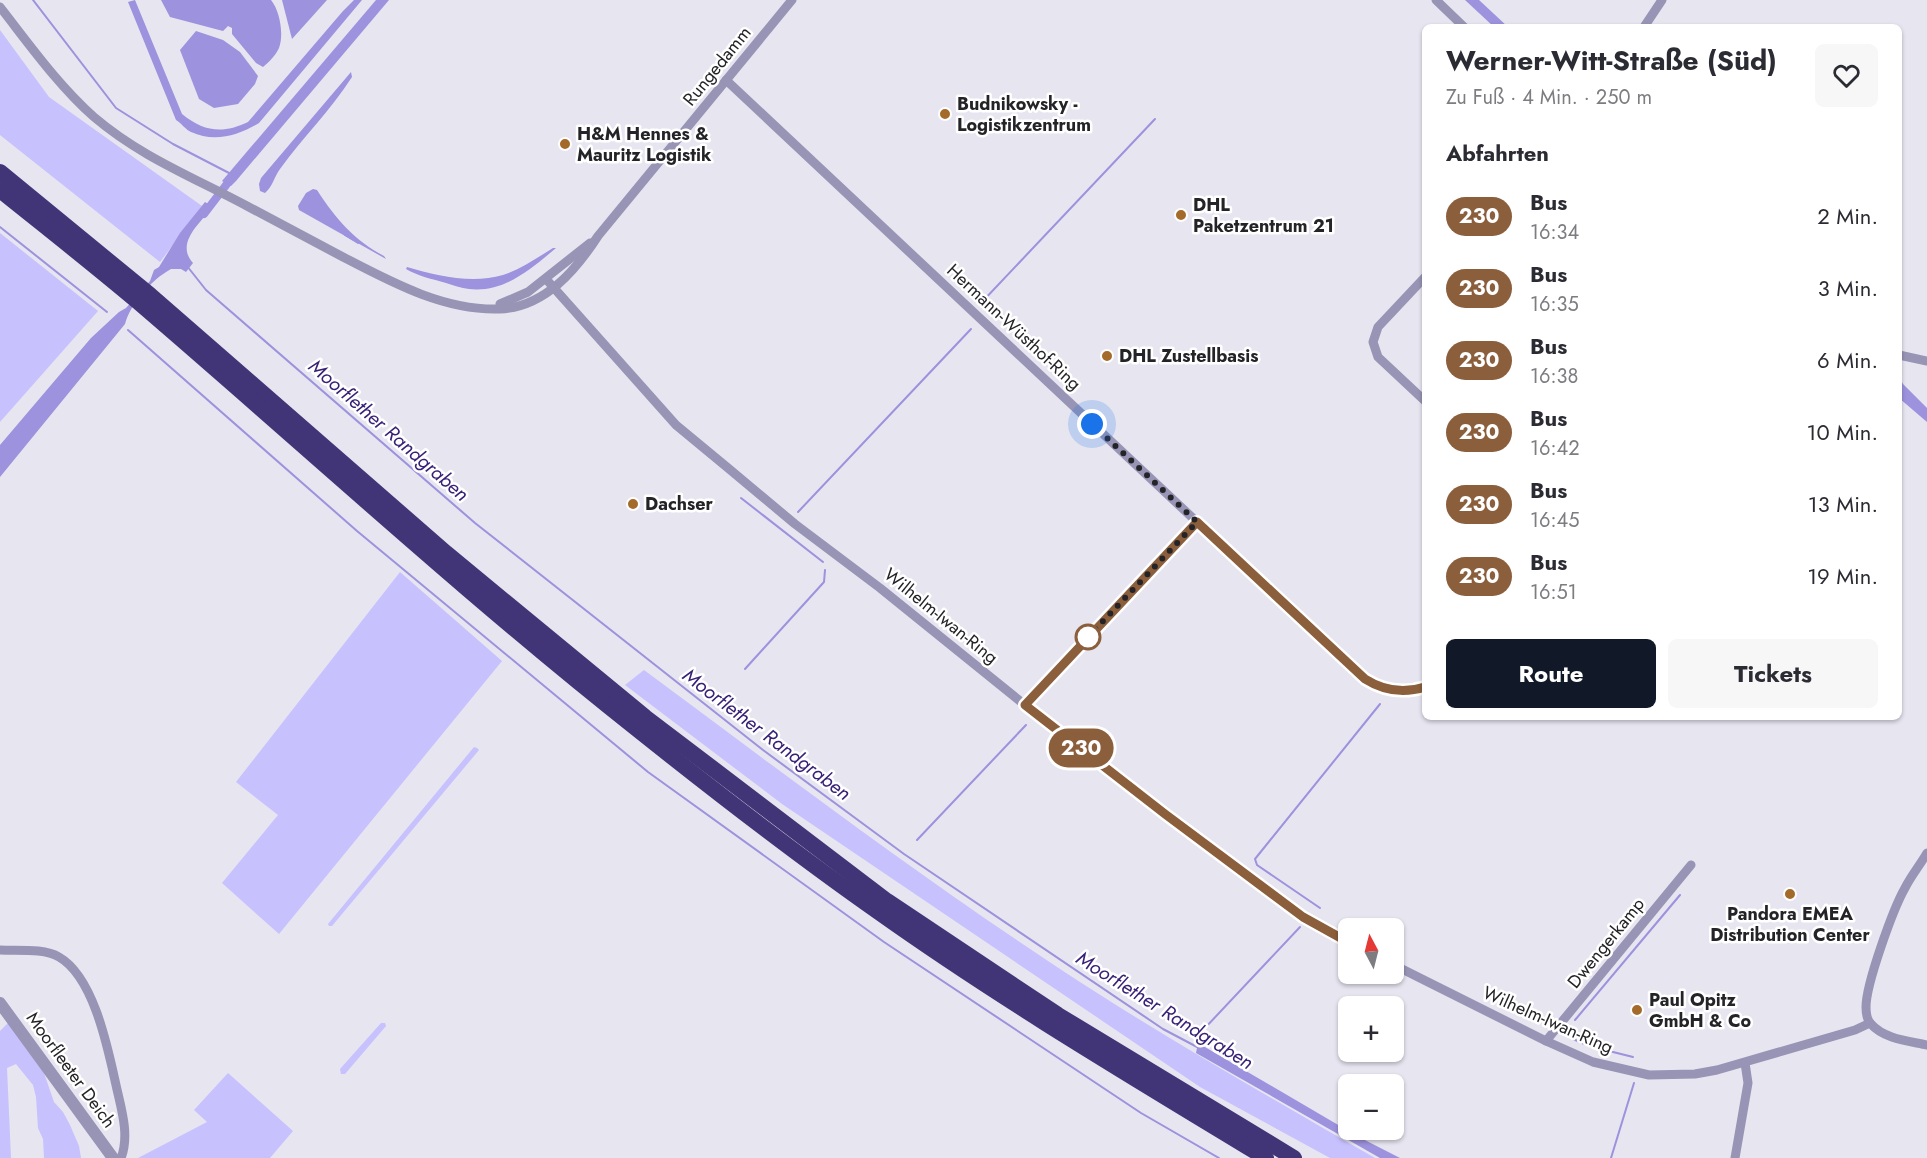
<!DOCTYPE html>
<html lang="de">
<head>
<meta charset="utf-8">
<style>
	:root { --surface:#fff; --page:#f7f7f7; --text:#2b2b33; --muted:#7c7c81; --accent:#111827 }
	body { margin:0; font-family:Jost,sans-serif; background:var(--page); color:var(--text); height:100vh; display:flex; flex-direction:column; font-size:22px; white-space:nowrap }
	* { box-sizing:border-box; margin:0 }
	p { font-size:20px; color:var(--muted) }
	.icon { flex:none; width:33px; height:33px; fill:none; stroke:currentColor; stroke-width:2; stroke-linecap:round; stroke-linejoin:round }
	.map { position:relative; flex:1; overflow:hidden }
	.side { position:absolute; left:1422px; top:24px; width:480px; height:696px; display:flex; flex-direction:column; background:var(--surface); border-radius:9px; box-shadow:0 2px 4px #0004 }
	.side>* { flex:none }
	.badge { padding:0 12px; border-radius:20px; font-size:21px; line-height:39px }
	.needle { width:39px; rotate:353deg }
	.tools { position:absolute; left:1338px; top:918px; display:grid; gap:12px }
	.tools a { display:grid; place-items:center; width:66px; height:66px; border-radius:9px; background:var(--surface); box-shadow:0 2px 4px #0004; font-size:30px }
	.you { position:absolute; width:30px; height:30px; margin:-15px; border:4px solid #fff; border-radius:50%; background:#1a73e8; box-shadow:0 0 0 9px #1a73e833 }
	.map>.badge { position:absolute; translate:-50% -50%; box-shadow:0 0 0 3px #fff }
	h2 { padding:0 24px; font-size:22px; line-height:54px }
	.round { display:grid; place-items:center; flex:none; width:63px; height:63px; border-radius:9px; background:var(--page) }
	.summary { display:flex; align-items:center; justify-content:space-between; height:102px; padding:0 24px }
	h1 { font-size:28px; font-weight:700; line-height:45px }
	.action { display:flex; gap:12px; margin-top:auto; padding:12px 24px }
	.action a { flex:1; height:69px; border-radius:9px; background:var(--accent); color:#fff; font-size:24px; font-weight:700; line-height:69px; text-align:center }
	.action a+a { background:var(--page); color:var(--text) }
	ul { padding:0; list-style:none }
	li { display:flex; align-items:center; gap:18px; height:72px; padding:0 24px }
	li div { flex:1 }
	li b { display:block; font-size:22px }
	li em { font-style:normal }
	li .badge { min-width:66px; font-weight:700; text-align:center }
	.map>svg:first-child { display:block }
	.green { fill:#c7c1fe }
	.water { fill:#9c92dd }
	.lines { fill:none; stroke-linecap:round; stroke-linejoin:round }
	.stream { stroke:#9c92dd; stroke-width:2 }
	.canal { stroke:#9c92dd; stroke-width:8 }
	.minor { stroke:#9794b5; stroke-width:9 }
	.tertiary { stroke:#9794b5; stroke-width:12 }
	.motorway { stroke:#423577; stroke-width:16 }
	.line-casing { stroke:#fff; stroke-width:14 }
	.line { stroke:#8b5e3c; stroke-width:9 }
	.walk { stroke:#242428; stroke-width:6; stroke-dasharray:0 10.8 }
	.poi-dot { fill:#a46a2a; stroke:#fff; stroke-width:2 }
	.stop-dot { fill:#fff; stroke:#8b5e3c; stroke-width:3 }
	.labels { text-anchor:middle; stroke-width:5; stroke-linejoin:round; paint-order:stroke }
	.street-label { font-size:18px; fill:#242428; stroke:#fff }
	.poi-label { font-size:18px; font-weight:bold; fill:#242428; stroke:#fff; text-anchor:start }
	.water-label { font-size:20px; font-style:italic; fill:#382177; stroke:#fff }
</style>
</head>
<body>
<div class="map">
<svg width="1927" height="1158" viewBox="0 0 1927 1158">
	<rect width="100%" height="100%" fill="#e6e5f0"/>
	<g class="green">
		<path d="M0,30L49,97L202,206L160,262L0,135Z"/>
		<path d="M0,233L98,311L0,422Z"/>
		<path d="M400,572L502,661L279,934L222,883L278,815L236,782Z"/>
		<path d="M644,670C780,771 915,873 1057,967C1160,1035 1268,1096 1375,1158H1330L1200,1087L782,804L625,685Z"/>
		<path d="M474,747L477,748L479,750L332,926H329L328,924Z"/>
		<path d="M8,1023L44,1073L54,1102L63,1112L70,1125L79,1146L81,1158H44L43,1139L38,1128L36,1097L33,1085L16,1064L7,1068L11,1158H0V1031Z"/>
		<path d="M381,1023H385L386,1026L345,1074H341L340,1069Z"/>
		<path d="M228,1073L293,1131L270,1158H138L207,1122L194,1110Z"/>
	</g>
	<g class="water">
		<path d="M135,0L182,114C204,132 223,134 248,122L343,11L354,0H362L259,123C239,135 215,143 191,132C186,130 181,123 176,120L128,2Z"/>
		<path d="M161,0H271C280,11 284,35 279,48C276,55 269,62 263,67L256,63L232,34V28L228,26L223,31L170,17Z"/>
		<path d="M282,0H327L292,39Z"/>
		<path d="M376,0H389L236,181L231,186L222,181Z"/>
		<path d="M1465,0H1479L1508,27H1494Z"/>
		<path d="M196,31L223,40L240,52L258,76L255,84L238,104L214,108L199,99L180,50Z"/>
		<path d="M351,72L352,77C331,110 303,137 280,169C274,177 273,186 265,193L260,191L259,184L261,178Z"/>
		<path d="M313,189L317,190C335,218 355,241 384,256L386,259L299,210L298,206L306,193Z"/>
		<path d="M205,202L213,207C200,223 175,243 193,263L186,272L181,269H171C151,280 131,303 125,324L0,477V445L91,338L119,312L126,308L150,281L154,270L159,267L180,233Z"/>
		<path d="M553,248H556C531,269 504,293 469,289C461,288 453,285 446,283C432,279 418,276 406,269L407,267C437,276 472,284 503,275C521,269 537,258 553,248Z"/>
		<path d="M1899,376L1903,384L1927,408V422L1899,398Z"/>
		<path d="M1198,1043L1357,1136L1400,1158H1380L1196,1053Z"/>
	</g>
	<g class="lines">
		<g class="stream">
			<path d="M33,0L116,108L173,144L229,173"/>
			<path d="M0,227L107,312"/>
			<path d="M345,235L358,243"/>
			<path d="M187,266L206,290L475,523L763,750L904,854L1163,1029L1199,1048"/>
			<path d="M981,303L1155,119"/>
			<path d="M128,330L357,531L648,772L884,942L1141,1113L1219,1158"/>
			<path d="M741,498L823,562"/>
			<path d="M798,512L971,329"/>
			<path d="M745,669L824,582L825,570"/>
			<path d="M917,840L1026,725"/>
			<path d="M1320,908L1257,865L1255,859L1380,704"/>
			<path d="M1575,1020L1680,895"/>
			<path d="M1204,1029L1300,927"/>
			<path d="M1573,1039L1589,1046L1633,1057"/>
			<path d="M1611,1158L1634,1083"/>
		</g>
		<path class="canal" d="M204,214L233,176"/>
		<g class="minor">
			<path d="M1436,0L1464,27"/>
			<path d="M0,7C29,44 58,85 94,117C141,157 193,177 247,206C279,223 311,240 343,257C391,282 444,311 500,309C545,307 576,270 598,236L792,0"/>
			<path d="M1644,27L1662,0"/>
			<path d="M726,80L1360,675C1380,690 1401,695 1425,687"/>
			<path d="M1425,277L1378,327L1373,342L1378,357L1425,401"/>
			<path d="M546,279L676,425L728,468L795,524L880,588L1025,705L1165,814L1303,917L1348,942"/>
			<path d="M500,304L528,292L590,243"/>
			<path d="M1899,355L1927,361"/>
			<path d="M1025,705L1197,522"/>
			<path d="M1927,853C1920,865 1911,876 1905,888C1893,909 1866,984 1866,1007C1866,1013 1867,1020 1871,1024C1884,1039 1909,1041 1927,1045"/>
			<path d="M0,950C17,951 44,948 59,957C94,977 108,1049 116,1085C121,1108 130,1135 121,1158"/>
			<path d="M1394,965L1546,1041L1593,1062L1649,1075L1695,1074L1717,1070L1855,1030L1870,1023"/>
			<path d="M1546,1041L1691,865"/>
			<path d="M1735,1158L1748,1083L1745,1063"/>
		</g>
		<path class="tertiary" d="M0,1003L113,1158"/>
		<g class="motorway">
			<path d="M0,172L150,295L446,553L645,717L887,901L1058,1015L1294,1158"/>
			<path d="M0,190C46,227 92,263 137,301C304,444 465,593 637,729C716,792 797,855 880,913C1004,1001 1136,1079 1266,1158"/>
		</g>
	</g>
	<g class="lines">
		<g class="line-casing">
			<path id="line" d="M1348,942L1303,917L1165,814L1025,705L1197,522L1365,679C1384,691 1403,694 1425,687"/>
		</g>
		<use href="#line" class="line"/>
		<path class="walk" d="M1088,637L1197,522L1092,424"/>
	</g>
	<g class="poi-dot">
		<circle cx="945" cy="114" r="6"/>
		<circle cx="565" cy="144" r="6"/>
		<circle cx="1181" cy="215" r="6"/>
		<circle cx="1107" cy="356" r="6"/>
		<circle cx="633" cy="504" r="6"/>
		<circle cx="1790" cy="894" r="6"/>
		<circle cx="1637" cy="1010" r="6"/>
	</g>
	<circle class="stop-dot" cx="1088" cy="637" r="12"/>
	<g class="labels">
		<g class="street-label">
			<text transform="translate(717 66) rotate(-51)" y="6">Rungedamm</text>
			<text transform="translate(1014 327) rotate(43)" y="6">Hermann-Wüsthof-Ring</text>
			<text transform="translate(941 616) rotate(39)" y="6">Wilhelm-Iwan-Ring</text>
			<text transform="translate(1606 943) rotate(-51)" y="6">Dwengerkamp</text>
			<text transform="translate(1548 1020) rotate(24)" y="6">Wilhelm-Iwan-Ring</text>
			<text transform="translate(71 1070) rotate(54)" y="6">Moorfleeter Deich</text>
		</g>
		<g class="poi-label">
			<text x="957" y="110">Budnikowsky -<tspan x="957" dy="21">Logistikzentrum</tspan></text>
			<text x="577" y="140">H&amp;M Hennes &amp;<tspan x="577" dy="21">Mauritz Logistik</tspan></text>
			<text x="1193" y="211">DHL<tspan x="1193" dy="21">Paketzentrum 21</tspan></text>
			<text x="1119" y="362">DHL Zustellbasis</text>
			<text x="645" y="510">Dachser</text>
			<text x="1790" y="920" text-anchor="middle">Pandora EMEA<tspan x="1790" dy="21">Distribution Center</tspan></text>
			<text x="1649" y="1006">Paul Opitz<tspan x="1649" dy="21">GmbH &amp; Co</tspan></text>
		</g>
		<g class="water-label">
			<text transform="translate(389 430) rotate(41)" y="7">Moorflether Randgraben</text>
			<text transform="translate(767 734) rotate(37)" y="7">Moorflether Randgraben</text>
			<text transform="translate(1165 1010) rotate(32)" y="7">Moorflether Randgraben</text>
		</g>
	</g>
</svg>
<div class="tools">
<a><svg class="needle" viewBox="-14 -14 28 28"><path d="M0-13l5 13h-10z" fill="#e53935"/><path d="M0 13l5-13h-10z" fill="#7c7c81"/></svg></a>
<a>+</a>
<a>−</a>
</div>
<div class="you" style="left:1092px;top:424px"></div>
<b class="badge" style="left:1081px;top:748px;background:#8b5e3c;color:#fff">230</b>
<section class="side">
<div class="summary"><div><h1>Werner-Witt-Straße (Süd)</h1><p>Zu Fuß · 4 Min. · 250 m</p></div><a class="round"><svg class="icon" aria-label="heart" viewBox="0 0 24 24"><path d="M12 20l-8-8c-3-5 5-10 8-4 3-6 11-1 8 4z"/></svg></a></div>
<h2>Abfahrten</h2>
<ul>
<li><span class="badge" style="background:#8b5e3c;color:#fff">230</span><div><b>Bus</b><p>16:34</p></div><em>2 Min.</em></li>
<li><span class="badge" style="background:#8b5e3c;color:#fff">230</span><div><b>Bus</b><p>16:35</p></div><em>3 Min.</em></li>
<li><span class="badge" style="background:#8b5e3c;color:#fff">230</span><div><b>Bus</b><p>16:38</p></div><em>6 Min.</em></li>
<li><span class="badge" style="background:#8b5e3c;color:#fff">230</span><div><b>Bus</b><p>16:42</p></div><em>10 Min.</em></li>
<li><span class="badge" style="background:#8b5e3c;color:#fff">230</span><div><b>Bus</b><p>16:45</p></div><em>13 Min.</em></li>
<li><span class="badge" style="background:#8b5e3c;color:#fff">230</span><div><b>Bus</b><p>16:51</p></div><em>19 Min.</em></li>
</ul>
<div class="action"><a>Route</a><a>Tickets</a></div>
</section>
</div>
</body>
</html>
